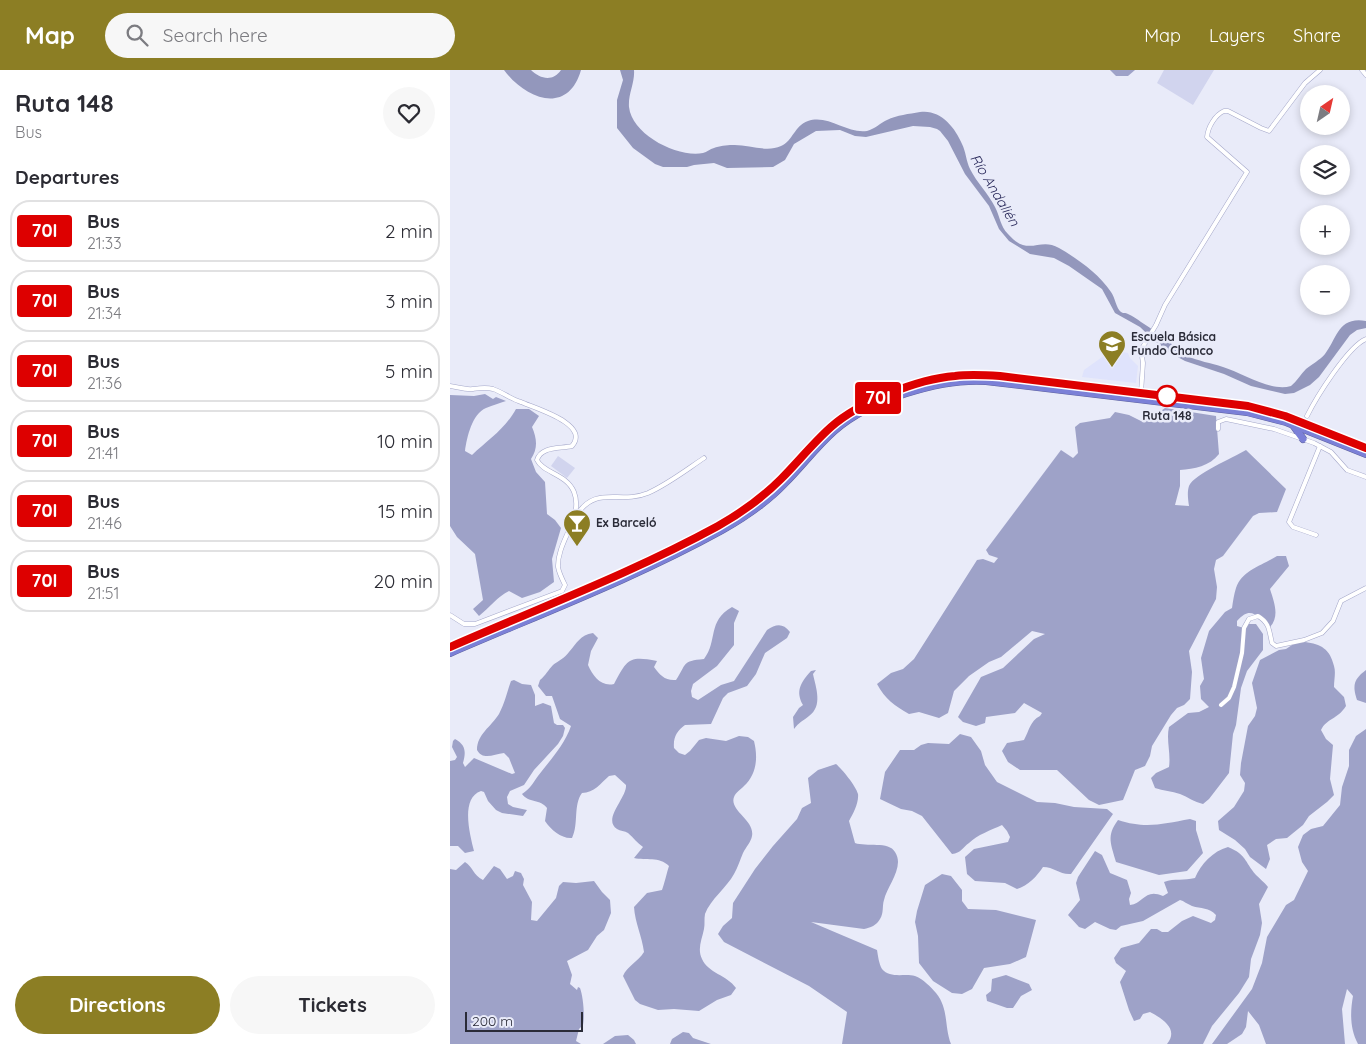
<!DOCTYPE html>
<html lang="en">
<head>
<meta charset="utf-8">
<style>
	:root { --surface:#fff; --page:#f7f7f7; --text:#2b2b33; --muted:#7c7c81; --line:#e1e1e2; --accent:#8c7e24 }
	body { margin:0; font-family:Quicksand,sans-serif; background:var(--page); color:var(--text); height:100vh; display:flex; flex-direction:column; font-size:19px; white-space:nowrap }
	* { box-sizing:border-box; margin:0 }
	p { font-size:16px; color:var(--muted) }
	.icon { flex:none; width:28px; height:28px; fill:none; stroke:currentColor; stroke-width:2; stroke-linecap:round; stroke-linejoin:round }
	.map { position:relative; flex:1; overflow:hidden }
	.panel { display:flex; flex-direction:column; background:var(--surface); width:450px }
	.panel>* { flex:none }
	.badge { padding:0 10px; border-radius:4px; font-size:18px; line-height:32px }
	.needle { width:32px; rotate:34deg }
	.fabs { position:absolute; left:850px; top:15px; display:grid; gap:10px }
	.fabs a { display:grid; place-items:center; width:50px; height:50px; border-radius:50%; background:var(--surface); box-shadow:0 2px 8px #0003; font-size:25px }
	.scale { position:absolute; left:15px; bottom:12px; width:118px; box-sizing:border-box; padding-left:5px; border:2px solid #2a2b38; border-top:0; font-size:14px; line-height:18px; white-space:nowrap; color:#2a2b38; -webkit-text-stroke:4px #e9ebf9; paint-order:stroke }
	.map>.badge { position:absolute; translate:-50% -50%; box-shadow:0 0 0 2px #fff }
	h2 { padding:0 15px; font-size:19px; line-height:45px }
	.round { display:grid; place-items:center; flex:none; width:52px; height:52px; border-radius:26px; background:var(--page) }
	.head { display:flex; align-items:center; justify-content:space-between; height:85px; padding:0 15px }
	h1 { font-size:24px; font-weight:800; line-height:38px }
	.primary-button { display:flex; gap:10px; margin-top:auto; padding:10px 15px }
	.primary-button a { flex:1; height:58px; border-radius:30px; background:var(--accent); color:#fff; font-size:20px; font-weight:800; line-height:58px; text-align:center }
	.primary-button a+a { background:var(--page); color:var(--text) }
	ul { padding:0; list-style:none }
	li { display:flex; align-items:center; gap:15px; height:62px; margin:0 10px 8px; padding:0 5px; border:2px solid var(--line); border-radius:20px }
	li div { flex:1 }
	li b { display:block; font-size:19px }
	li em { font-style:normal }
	li .badge { min-width:55px; font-weight:700; text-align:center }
	header { display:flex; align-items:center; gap:30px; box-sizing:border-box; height:70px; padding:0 25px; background:var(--accent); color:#fff }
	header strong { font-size:24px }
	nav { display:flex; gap:28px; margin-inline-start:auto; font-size:18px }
	.search { width:350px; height:45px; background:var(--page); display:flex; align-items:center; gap:12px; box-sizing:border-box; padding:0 18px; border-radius:28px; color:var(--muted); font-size:19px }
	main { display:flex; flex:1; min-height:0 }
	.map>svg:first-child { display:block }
	.built { fill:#dfe3fc }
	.green { fill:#d1d4ee }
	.forest { fill:#9ea2c8 }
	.water { fill:#9397bc }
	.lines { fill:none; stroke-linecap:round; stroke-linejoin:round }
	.street-casing { stroke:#a4a7c9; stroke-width:5 }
	.highway-casing { stroke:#5f629f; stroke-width:8 }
	.street { stroke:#fff; stroke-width:4 }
	.highway { stroke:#7b80d7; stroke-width:7 }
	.line-casing { stroke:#fff; stroke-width:11 }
	.line { stroke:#d00; stroke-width:8 }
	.stop-dot { fill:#fff; stroke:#d00; stroke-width:2.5 }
	.labels { text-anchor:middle; stroke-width:5; stroke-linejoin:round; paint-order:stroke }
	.poi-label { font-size:12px; font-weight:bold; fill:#2a2b38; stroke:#e9ebf9; text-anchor:start }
	.stop-label { font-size:12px; font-weight:bold; fill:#2a2b38; stroke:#e9ebf9 }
	.water-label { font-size:14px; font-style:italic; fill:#2a2a5b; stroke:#e9ebf9 }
</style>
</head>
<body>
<header>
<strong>Map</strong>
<div class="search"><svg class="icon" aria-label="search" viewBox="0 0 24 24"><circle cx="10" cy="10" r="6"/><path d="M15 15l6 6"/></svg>Search here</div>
<nav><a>Map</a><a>Layers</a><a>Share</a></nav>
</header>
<main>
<section class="panel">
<div class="head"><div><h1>Ruta 148</h1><p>Bus</p></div><a class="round"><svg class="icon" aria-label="heart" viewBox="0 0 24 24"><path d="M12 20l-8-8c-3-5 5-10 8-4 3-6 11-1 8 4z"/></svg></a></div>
<h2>Departures</h2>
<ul>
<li><span class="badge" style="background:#d00;color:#fff">70I</span><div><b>Bus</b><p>21:33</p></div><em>2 min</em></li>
<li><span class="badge" style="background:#d00;color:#fff">70I</span><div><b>Bus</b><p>21:34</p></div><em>3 min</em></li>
<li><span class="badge" style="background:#d00;color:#fff">70I</span><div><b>Bus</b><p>21:36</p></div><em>5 min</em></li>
<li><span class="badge" style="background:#d00;color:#fff">70I</span><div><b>Bus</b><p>21:41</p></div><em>10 min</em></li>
<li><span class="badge" style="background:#d00;color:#fff">70I</span><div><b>Bus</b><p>21:46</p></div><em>15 min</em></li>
<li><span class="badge" style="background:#d00;color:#fff">70I</span><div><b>Bus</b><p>21:51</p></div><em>20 min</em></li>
</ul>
<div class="primary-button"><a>Directions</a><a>Tickets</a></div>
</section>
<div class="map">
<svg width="916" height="974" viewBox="0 0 916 974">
	<rect width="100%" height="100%" fill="#e9ebf9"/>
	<path class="built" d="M668,281L678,283L680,288L688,296L686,313L632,307L634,300L655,285L666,287Z"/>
	<g class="green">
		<path d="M714,0H764L743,35L707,13Z"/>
		<path d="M108,386L125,398L117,408L101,396Z"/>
	</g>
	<g class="forest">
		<path d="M660,0H685L678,6H666Z"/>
		<path d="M35,324L43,329L46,327L56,331C50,333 43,335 36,338C22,344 17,367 15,381L22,385C38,370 55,359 66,339H79L89,346L82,357C87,369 88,378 81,389L86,402L95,412L97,444L105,450L111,458L102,489L104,512L90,522L72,528L59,521C48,526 39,538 29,546L23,539L33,530L25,484L7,467L0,456V325L24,326Z"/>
		<path d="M715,338L766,346L769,384C760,396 744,399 730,400V416L725,435L739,436C738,429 737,422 739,416C744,404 783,388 796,380L836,419L827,442L809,443L803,446L773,486L766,490L764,499L767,517L766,529L739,581L742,602L740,629L734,635L727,638L721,645L702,676L700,686L695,696L685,700L673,730L649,735L639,730L607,700H570L558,692L552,681L557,673L574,670C579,661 580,651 590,646L592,643L574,633L565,643L536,647L535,653L526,656L513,652L508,647L531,607L553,598L584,569L595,564L582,561L551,587L539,592L519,606L504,621L498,643L489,648L469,642L459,644C445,636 435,629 427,614L441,603L453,599L464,589L527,490L533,489L544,493L548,488L539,485L536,480L611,380L623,388L628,383L625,357L630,353L660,348L665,342L679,345L691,351L701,348Z"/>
		<path d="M827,486H836L839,496L820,519C824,532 830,546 820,557C807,548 802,534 787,551V556L794,558L798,554H806L813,564V580L797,601L791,618L786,655L783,664L779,703L759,729L753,734C744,732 738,727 730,724C722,721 713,721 705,718L701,708L706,703L719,697C721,683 716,670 719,657L738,643L749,642L759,637L751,629L750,616L754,609L751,588L759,561L775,542L782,538C783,531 784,524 786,518C792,500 813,495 827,486Z"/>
		<path d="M282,537L289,541L284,553V575L267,596L243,614L241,621L242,627L248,630L271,615L284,611L317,560C326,554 333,553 340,562L337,568L315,583L306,604L297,616L278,623L273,628L261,654L235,655C227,661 223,667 224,678L229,683L235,685L240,681L249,670L256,668L276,671L289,666L298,667L304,671C308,687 307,704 294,716C290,720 286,722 284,727C279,741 305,750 302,766C301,772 296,777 293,783C290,790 288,797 284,804C277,817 260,830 255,844C254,849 255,854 254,859C252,869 247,879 252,889C258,903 277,905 286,918L281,925L267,930L249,941L224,939L208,940L190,934L185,930L173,906C177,896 188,892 194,882C192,866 185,853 184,837L197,823L212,820C214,815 217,802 219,796C209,786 196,791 184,788L193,777C187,773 184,768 178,763C175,761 170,761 167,759C152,749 177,728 176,715L165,705L159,706C151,713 144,723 132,723C123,735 129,754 122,768C112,769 101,760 95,751L97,738C91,729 78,733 72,724C80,719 83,713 88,706C100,690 114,676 121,656L110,649L102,626H96L88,616L90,610C96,605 98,600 103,595C108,591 115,588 119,582C127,573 130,565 143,563L148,568L141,581L138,595C143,606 151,617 164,614C177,590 178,585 207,591L204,597C210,605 215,611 226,610C237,594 231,591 254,589C268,571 257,551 282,537Z"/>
		<path d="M855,572C871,574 880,579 884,596C886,602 884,610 884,617L894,627L896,636C887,650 877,648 871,660L876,669L883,675L880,709L884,725L877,732L859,746L853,755L837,768L826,769L817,775L820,789L816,799L800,787L795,779L785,770L769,760L768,751L784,737L794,721L795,713L790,705L791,693L798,656L805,646L807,638L802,613L810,590L829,580L836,579L845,573Z"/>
		<path d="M366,600L363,604C366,618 373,636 359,646C353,651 349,652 344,659L343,647L349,638L353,635C345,621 351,612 361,601Z"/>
		<path d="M916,600V633L907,630C902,615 904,609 916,600Z"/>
		<path d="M64,610L72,614L81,615L85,625V636L93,633L101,636L104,653L107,655H113L115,658L113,666L108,674L84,700L74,715L60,721L57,727L58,734L63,737L77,740L73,746L52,743L46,740L38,731L34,722L31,721C10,728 20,765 24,781L15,783L8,776H0V691L5,690L7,687L2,677L3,671L5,669C16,675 16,682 13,693L15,697L24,688L62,704L65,703L59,688L54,683C44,684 33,691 27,680C27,664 41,657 49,644C55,633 57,622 61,611Z"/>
		<path d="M916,659V974H908C900,959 900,943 903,926L897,919L892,939L895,974H816L809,955L798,941L796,957L792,964L777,974H762L802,919L812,893L817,867L836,835L844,830L858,801L852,792L848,777L853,765L861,759L873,756L890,735L892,717L899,696V680L906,666Z"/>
		<path d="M510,664L521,667L531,681L535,695L547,712L587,732L605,733L624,737L657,739L663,744L621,804C610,805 604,797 593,797C587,806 578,816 567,819L555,813L525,811L517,804L515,787L524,779L558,772L560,767L557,761L552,755C541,760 527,765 519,773C512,778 511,783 502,784L472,746L462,741L451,739L430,729L435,702L450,680H464L471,675L478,673L499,674Z"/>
		<path d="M386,694C392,699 406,716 408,724C409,733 403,744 399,751L405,773C416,777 439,771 445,782C455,797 437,816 434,830C432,836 434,843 430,849C427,855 420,858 414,859L361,852L427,880C428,886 429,894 432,899C440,909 455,903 465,906C473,909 481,917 486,923C499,939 494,956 501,974H392L397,942L359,916L274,872L268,864L273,856L282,848L283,833L305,799L323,776L347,749L352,738L361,733L358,708L368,700Z"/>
		<path d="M740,749L746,751V760L753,783L737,801L709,805L666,792C661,774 656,766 668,750C695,759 713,754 740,749Z"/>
		<path d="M778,777C797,785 794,791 806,805C810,809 814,812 818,817L809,834L812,853L810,865L801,889L799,907L789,923L762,956L753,974H717C729,959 713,949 700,942L693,944L690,949L684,951L679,940L670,912L676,901L666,893L664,888L671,878L689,873L701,859H707L712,862H718L732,851L743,846L761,853L765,850L766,845C759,837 751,839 742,836C737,834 734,831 730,830L693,851L671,856L666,860L660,859L645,852L635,859L629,857L618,845L630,830L626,813L628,807L645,781L652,785L660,803L677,810L681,823L679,829L680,835C694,833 695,818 713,826L718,823L714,812C725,808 734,811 745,808C751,794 763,781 778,777Z"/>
		<path d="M15,792C23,797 23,805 33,810L44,796L50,799L57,809L63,806L65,801L71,803L74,809L73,815L82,832L81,850L87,851L106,828L109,816L113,812L126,813L144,811L152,822L160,830L161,843L154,860L147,866L138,880L117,891L122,905L120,914L127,920L128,917L130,918C133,926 135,945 133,955L129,959L126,971L131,974H0V799L6,800Z"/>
		<path d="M492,804L501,806L512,820V831L518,839L546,840L586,850L576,887L560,894L534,898L522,919L512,924L502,923L483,911L469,893L468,866L465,852L467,841L475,815Z"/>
		<path d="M556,905L579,914L582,920L571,926L563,938H557L537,931L536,925L541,921L542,909Z"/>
		<path d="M233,962L239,963L243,968L261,974H220L222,969Z"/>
		<path d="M178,965L184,970L186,974H153L165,966Z"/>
	</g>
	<g class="water">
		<path d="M54,0H81C90,9 103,12 111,0H131C118,46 75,29 54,0Z"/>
		<path d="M170,0H184C185,13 178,24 179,37C182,65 228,88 253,83C257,82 260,79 264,78C269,76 277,75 282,75C298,74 316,83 331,76C343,71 344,56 358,51C378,44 397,64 417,61C425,59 430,53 437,50C447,45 459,44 470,42C490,39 505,57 512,74C516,82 516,91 520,99C527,113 538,123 545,137C550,146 550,156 558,164C579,188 589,166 609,178C628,189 649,204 661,222C665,227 666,238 671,242C674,244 675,242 678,244C683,246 687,249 691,252C702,259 712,266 722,274C727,277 732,283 737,286C748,291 761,293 773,297C793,303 820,322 841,316C847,311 851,304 856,299C862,294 870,290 875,284C887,269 888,246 916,251V258L907,260L900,265L869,307L860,315L844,323L835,324L801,316L774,304L735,291L713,279L690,257L665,243L652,219L619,196L604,188L580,184L559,171L549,159L539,136L515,104L498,71L490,61L487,59L480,57L463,56L416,67L405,66L390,60L366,61L344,74L335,90L323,97L277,98L264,93L244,95L237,97H213L205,94L183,78L167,58V30L173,10Z"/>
	</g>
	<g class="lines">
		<g class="street-casing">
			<g id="street">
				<path d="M912,0L916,5"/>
				<path d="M0,316C7,317 16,320 23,319C30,318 36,317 43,319C52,322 61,329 71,332C84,338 141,354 122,376C110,379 91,376 87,390C93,403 117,404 124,422C134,447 107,471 108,497C109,503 112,509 115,515L112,521L25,554H14L0,545"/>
				<path d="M691,323L693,293L691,280L706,255L715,235L797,102L757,67C758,57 765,45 774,41H778L811,58L819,61L855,13L870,0"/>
				<path d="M857,346C866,328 898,276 916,269"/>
				<path d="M768,359V352L776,349L824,359L864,373L881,382L897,400L916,407"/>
				<path d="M126,446C146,414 169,435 198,423C218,414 236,400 254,388"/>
				<path d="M866,465L843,457L839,452L870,376"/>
				<path d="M771,635L779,628L784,617L792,583L794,558L799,549L808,546C820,553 819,561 822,573L826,576L854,570L872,563L883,551L891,531L916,518"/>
			</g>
		</g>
		<g class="highway-casing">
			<g id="highway">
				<path d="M843,355L853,369"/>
				<path d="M0,577C89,538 182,503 268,456C291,443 313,427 331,409C348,392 363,373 381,357C408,333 468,309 505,305C520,304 535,305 550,306L797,336L835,346L916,378"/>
				<path d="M0,583C90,544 185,508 272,460C295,447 317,432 335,413C352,396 366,377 384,361C419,330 490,308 536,311L797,342L836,352L916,384"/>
			</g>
		</g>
		<use href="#street" class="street"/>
		<use href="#highway" class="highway"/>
	</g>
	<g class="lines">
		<g class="line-casing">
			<path id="line" d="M0,577C89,538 182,503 268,456C291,443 313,427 331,409C348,392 363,373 381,357C409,332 468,309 505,306C520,304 535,305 550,306L798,336L835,346L916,378"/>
		</g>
		<use href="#line" class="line"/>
	</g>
	<defs>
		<g id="school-pin" transform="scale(1.4375)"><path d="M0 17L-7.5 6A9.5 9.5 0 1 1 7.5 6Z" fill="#8c7e24" stroke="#e9ebf9"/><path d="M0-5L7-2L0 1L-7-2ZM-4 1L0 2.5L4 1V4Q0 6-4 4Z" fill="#fff"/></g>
		<g id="bar-pin" transform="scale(1.4375)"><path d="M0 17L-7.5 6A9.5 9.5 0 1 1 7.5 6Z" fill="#8c7e24" stroke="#e9ebf9"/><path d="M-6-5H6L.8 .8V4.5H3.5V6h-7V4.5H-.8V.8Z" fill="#fff"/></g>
	</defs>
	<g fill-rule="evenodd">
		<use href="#school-pin" x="662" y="274"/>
		<use href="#bar-pin" x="127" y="453"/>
	</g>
	<circle class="stop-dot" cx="717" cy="326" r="10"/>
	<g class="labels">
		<g class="poi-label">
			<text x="681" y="271">Escuela Básica<tspan x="681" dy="14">Fundo Chanco</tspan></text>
			<text x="146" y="457">Ex Barceló</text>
		</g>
		<g class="stop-label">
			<text x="717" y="350">Ruta 148</text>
		</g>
		<g class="water-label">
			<text transform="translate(545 120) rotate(59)" y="5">Río Andalién</text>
		</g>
	</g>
</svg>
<div class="fabs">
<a><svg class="needle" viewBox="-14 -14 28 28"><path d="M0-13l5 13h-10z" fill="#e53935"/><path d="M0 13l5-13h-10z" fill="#7c7c81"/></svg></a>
<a><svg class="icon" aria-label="layers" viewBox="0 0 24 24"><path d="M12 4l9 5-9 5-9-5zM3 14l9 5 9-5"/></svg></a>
<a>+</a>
<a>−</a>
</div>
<div class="scale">200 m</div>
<b class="badge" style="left:428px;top:328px;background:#d00;color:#fff">70I</b>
</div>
</main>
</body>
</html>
